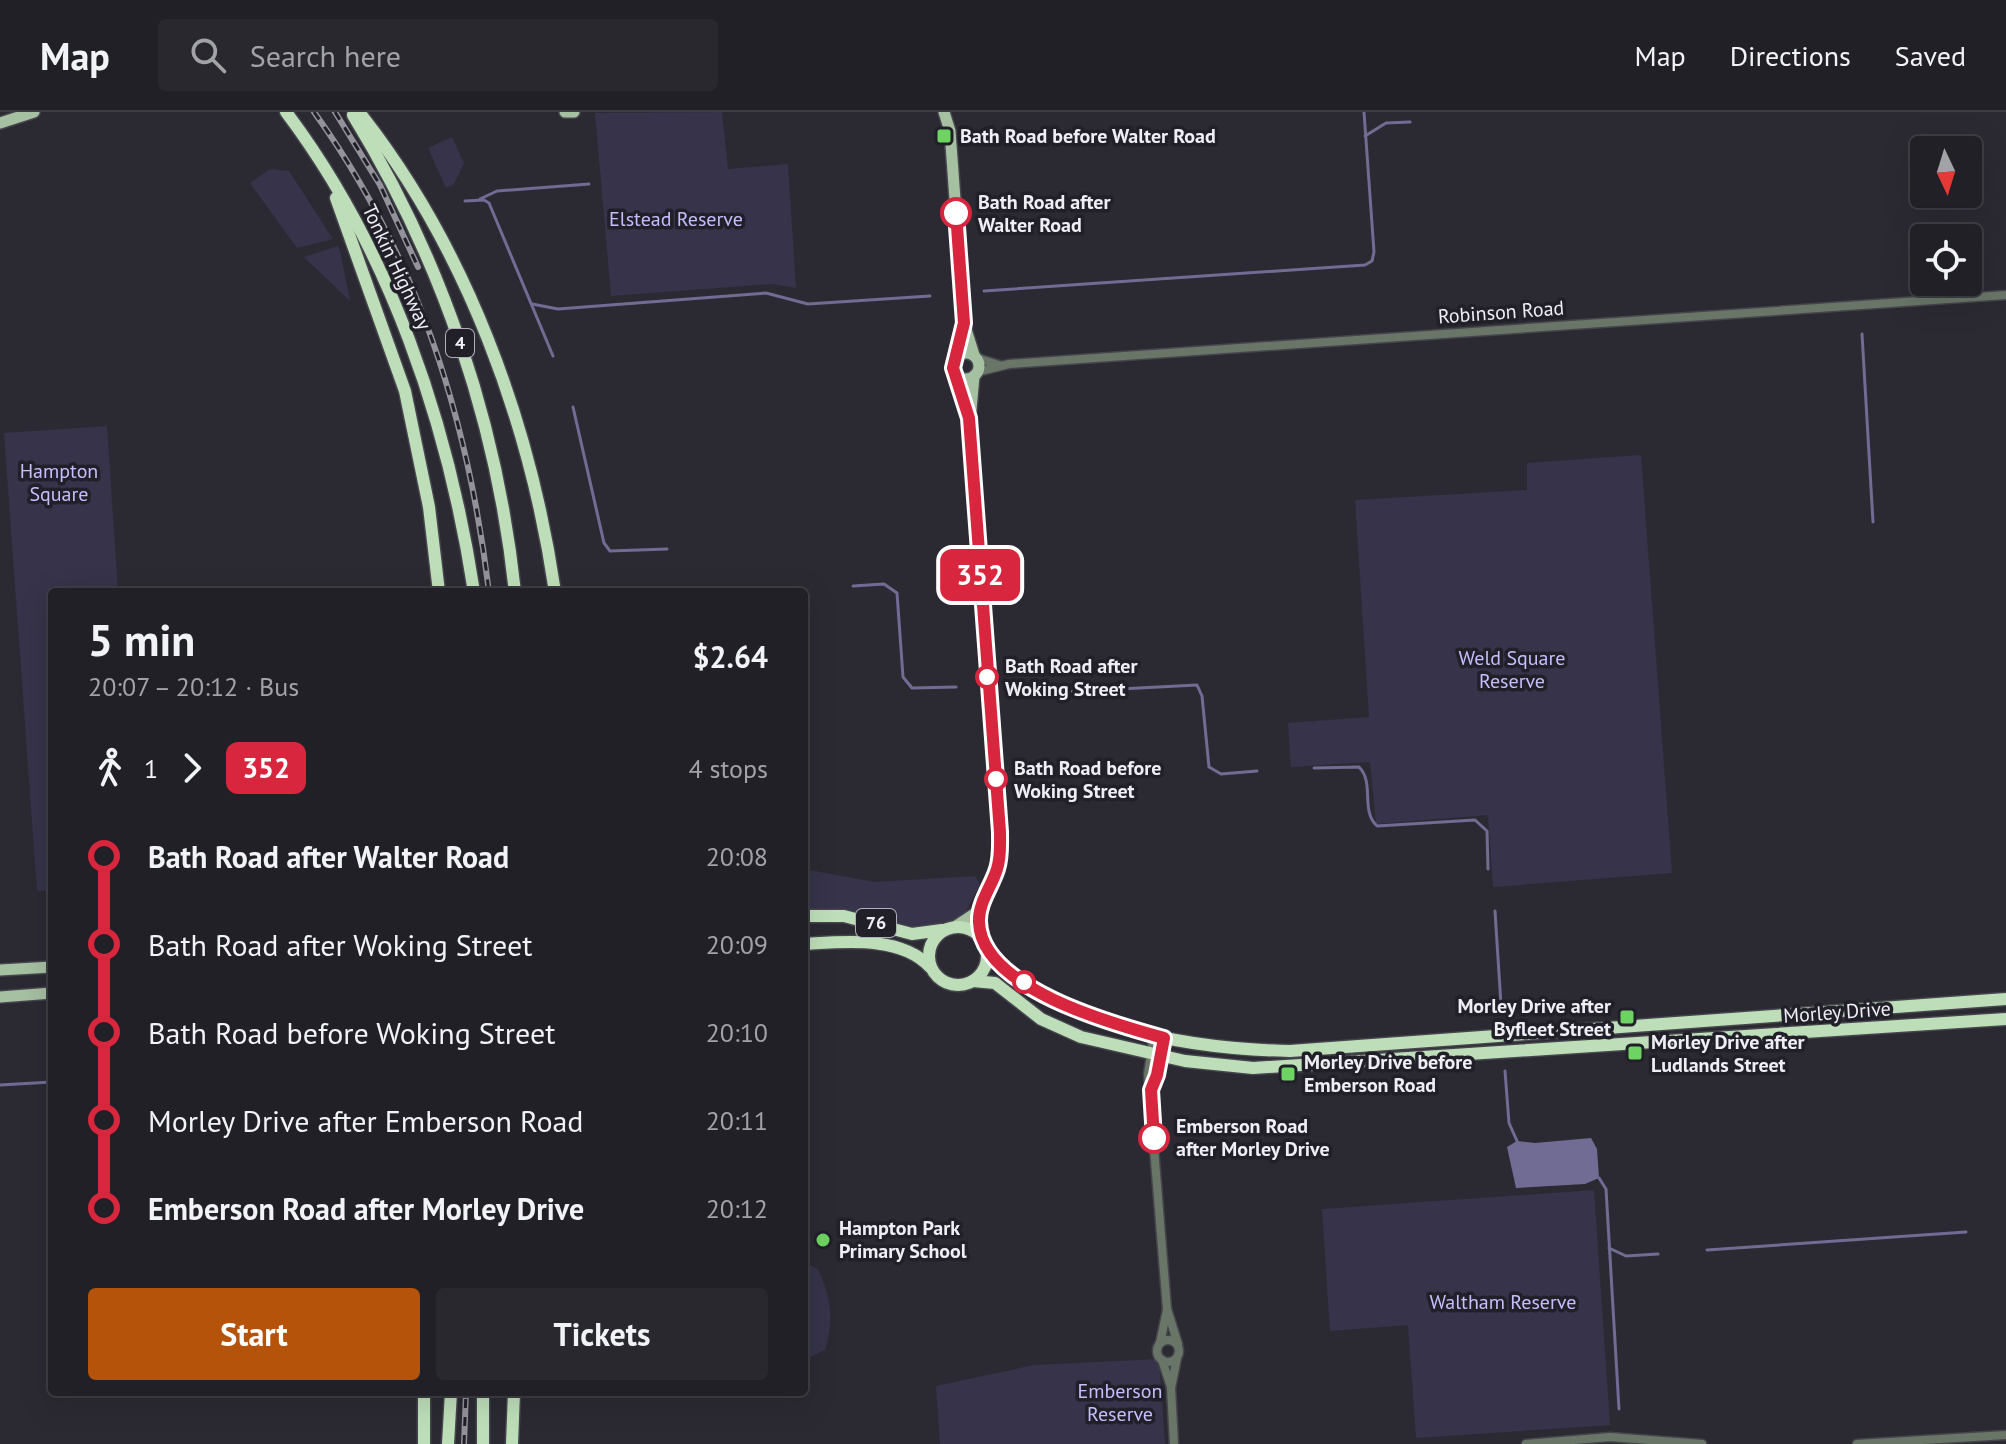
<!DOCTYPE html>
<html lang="en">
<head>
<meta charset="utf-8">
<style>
	:root { --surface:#202026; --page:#28282e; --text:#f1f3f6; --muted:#a2a3a7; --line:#3d3e43; --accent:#b45309 }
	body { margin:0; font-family:"PT Sans",sans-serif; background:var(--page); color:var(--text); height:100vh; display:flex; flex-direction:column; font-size:30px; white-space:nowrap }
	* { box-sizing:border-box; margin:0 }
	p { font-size:26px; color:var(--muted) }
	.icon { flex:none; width:44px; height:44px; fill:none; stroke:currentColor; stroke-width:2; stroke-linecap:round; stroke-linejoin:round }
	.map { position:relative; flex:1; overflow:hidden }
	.panel { position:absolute; left:48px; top:476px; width:760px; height:808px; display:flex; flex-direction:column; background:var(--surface); border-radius:8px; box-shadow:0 8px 32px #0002,0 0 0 2px var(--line) }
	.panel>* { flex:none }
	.badge { padding:0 16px; border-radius:12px; font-size:28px; line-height:52px }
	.needle { width:52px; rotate:176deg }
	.tools { position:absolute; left:1910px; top:24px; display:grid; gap:16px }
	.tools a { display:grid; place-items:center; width:72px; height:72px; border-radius:8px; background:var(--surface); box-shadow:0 8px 32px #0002,0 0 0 2px var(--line); font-size:40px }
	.map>.badge { position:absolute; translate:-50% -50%; box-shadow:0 0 0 4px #fff }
	.legs { display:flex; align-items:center; gap:12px; height:88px; padding:0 40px; font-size:26px }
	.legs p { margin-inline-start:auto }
	.summary { display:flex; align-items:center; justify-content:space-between; height:136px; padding:0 40px }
	h1 { font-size:44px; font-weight:700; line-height:60px }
	.action { display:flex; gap:16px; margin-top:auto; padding:16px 40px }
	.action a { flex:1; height:92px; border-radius:8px; background:var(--accent); color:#fff; font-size:32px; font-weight:700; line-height:92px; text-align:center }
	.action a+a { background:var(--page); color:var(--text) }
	ul { padding:0 40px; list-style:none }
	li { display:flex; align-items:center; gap:28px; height:88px; font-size:30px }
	li i { display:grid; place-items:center; width:12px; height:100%; margin:0 10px; background:currentColor }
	li i::after { content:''; width:20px; height:20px; margin:-10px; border:6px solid; border-radius:50%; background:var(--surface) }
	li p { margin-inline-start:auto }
	li:first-child i { background:linear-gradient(#0000 50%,currentColor 0) }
	li:last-child i { background:linear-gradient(currentColor 50%,#0000 0) }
	header { display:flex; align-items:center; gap:48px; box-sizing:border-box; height:112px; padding:0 40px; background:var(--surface); border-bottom:2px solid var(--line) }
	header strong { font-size:38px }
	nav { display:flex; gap:44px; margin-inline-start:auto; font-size:28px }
	.search { width:560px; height:72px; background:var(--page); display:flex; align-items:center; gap:20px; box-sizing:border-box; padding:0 28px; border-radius:8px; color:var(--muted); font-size:30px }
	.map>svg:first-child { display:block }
	.green { fill:#36334a }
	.water { fill:#716c93 }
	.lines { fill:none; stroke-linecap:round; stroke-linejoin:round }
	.stream { stroke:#716c93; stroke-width:3 }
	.minor-casing { stroke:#46454e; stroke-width:11 }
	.major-casing { stroke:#46454e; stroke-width:14 }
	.highway-casing { stroke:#46454e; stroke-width:15 }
	.minor { stroke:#697667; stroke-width:8 }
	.major { stroke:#a6c0a2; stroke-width:11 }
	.highway { stroke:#bedeb9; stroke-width:12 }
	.rail-casing { stroke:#93929a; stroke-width:6 }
	.rail { stroke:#212029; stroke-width:3; stroke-dasharray:9; stroke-linecap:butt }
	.line-1-casing { stroke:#fff; stroke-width:18 }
	.line-1 { stroke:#d7263d; stroke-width:12 }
	.poi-dot { fill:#6dd361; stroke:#212029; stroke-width:3 }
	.stop-1-dot { fill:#fff; stroke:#d7263d; stroke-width:4 }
	.labels { text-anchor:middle; stroke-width:7; stroke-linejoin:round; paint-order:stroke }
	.shield { fill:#212029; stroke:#b1b0b8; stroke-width:2 }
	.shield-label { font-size:18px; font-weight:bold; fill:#efeef5 }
	.poi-label { font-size:20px; font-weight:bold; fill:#efeef5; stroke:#212029; text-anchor:start }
	.stop-label { font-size:20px; font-weight:bold; fill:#efeef5; stroke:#212029; text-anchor:start }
	.park-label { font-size:20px; fill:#c6befe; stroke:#212029 }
	.street-label { font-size:20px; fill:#efeef5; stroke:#212029 }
</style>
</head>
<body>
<header>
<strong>Map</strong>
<div class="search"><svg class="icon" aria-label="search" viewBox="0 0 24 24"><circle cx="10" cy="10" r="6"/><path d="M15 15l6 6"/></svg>Search here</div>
<nav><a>Map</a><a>Directions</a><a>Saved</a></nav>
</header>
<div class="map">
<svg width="2006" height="1332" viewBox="0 0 2006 1332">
	<rect width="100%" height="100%" fill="#2b2a33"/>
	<g class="green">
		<path d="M722,0L728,57L788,52L796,176L772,172L611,184L595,1Z"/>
		<path d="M452,25L464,51L454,72L446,76L428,36Z"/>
		<path d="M270,57L289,59L333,127L297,136L250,71Z"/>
		<path d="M338,134L340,139L350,189L304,145Z"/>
		<path d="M107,314L118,480H52V778L37,779L4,321Z"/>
		<path d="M1641,343L1672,761L1493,775L1488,703L1376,712L1370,650L1291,655L1288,611L1369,605L1355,388L1527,378V351Z"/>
		<path d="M804,757L875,770L975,764L980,772L954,823L946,826L823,798H804Z"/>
		<path d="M1594,1078L1610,1313L1416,1326L1408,1213L1330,1219L1322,1097Z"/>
		<path d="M804,1150L818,1157C831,1186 834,1207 825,1238L804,1248Z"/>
		<path d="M1159,1247L1165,1332H940L936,1274L1034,1253Z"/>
	</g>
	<path class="water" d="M1591,1026L1597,1037L1599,1066L1585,1072L1516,1076L1507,1035L1517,1029L1535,1031Z"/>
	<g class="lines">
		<g class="stream">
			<path d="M1365,24L1386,11L1410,10"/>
			<path d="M480,87L497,79L589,72"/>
			<path d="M465,89L484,88L489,91L553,244"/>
			<path d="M984,179L1365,153L1372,149L1374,140L1364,0"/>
			<path d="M532,192L558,197L766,181L808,192L930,184"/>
			<path d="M1862,222L1873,410"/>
			<path d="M573,295L604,431L610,439L667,437"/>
			<path d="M853,474L884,472L897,481L903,565L912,576L956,575"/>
			<path d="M780,480L794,479"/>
			<path d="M1023,582L1197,573L1202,584L1209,655L1221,662L1257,659"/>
			<path d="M1314,656L1359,655C1375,671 1360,698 1377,714L1475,708L1487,719L1488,757"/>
			<path d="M1495,799L1501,893"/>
			<path d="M1505,959L1509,1011L1517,1029"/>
			<path d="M0,973L52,970"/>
			<path d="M1599,1066L1606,1077L1619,1297"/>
			<path d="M1609,1136L1626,1144L1658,1142"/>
			<path d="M1707,1138L1966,1120"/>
		</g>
		<g class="minor-casing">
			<g id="minor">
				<path d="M977,246L999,253"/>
				<path d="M977,260L1009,252L2006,183"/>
				<path d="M1154,923L1148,962L1167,1197L1178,1232"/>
				<path d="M1151,977L1164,926"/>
				<circle cx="1168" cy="1239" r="11"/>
				<path d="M1160,1231L1167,1198"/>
				<path d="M1162,1248L1171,1275"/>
				<path d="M1174,1332L1171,1276L1177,1246"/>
				<path d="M1526,1332L1610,1325L1702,1332"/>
				<path d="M1857,1332L2006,1323"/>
			</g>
		</g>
		<g class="major-casing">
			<g id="major">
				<path d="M565,0H574"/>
				<path d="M944,0L950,19L964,211L974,243"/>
				<path d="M0,11L34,0"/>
				<circle cx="966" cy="254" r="13"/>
				<path d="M958,264L969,306L1000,720L997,759L980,798L984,830"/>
				<path d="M971,298L974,264"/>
				<path d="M956,814L980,798"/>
				<path d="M0,858L52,855"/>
				<path d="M0,885L52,881"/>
			</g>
		</g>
		<g class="highway-casing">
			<g id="highway">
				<path d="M286,0C390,138 448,311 474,480"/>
				<path d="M359,0C466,135 530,310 555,480"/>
				<path d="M353,3C442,148 497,311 515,480"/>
				<path d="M336,86L405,279L429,395L439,480"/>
				<path d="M804,804H844L912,822L942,818"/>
				<circle cx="958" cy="844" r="29"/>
				<path d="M804,832C843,830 901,823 930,855"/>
				<path d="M986,835C1053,916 1191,937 1290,939L2006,887"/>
				<path d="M973,869L995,871L1041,907L1081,925L1185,949L1253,956L2006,907"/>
				<path d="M424,1332V1280"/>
				<path d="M448,1332L451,1280"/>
				<path d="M483,1332V1280"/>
				<path d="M512,1332L514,1280"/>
			</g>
		</g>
		<use href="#minor" class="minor"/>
		<use href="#major" class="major"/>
		<use href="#highway" class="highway"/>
		<g class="rail-casing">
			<g id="rail">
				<path d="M314,0C417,143 468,306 489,480"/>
				<path d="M335,0L380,73L418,155"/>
				<path d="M464,1332L466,1280"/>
			</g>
		</g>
		<use href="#rail" class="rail"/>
	</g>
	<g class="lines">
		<g class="line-1-casing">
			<path id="line-1" d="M956,101L964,211L953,256L969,306L1000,720C1000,733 1001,745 997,757C992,774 978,791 979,810C981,876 1113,912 1164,926L1157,963L1151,978L1154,1026"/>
		</g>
		<use href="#line-1" class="line-1"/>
	</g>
	<g class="poi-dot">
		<rect x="936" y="16" width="16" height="16" rx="4"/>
		<rect x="1619" y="897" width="16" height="16" rx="4"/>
		<rect x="1627" y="933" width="16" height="16" rx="4"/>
		<rect x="1280" y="954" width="16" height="16" rx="4"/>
		<circle cx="823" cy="1128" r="8"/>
	</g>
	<g class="stop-1-dot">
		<circle cx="956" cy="101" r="14"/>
		<circle cx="987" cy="565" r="10"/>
		<circle cx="996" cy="667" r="10"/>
		<circle cx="1024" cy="870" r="10"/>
		<circle cx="1154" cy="1026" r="14"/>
	</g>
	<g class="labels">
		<g class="shield">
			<rect x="446" y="217" width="28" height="28" rx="6"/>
			<rect x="856" y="797" width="40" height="28" rx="6"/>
		</g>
		<g class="shield-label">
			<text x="460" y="237">4</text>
			<text x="876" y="817">76</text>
		</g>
		<g class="poi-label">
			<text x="960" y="31">Bath Road before Walter Road</text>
			<text x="1611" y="901" text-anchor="end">Morley Drive after<tspan x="1611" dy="23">Byfleet Street</tspan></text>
			<text x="1651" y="937">Morley Drive after<tspan x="1651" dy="23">Ludlands Street</tspan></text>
			<text x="1304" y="957">Morley Drive before<tspan x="1304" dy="23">Emberson Road</tspan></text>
			<text x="839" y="1123">Hampton Park<tspan x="839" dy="23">Primary School</tspan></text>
		</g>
		<g class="stop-label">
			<text x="978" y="97">Bath Road after<tspan x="978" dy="23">Walter Road</tspan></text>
			<text x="1005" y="561">Bath Road after<tspan x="1005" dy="23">Woking Street</tspan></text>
			<text x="1014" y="663">Bath Road before<tspan x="1014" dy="23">Woking Street</tspan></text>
			<text x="1176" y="1021">Emberson Road<tspan x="1176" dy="23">after Morley Drive</tspan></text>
		</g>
		<g class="park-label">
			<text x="676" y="114">Elstead Reserve</text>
			<text x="59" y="366">Hampton<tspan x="59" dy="23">Square</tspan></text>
			<text x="1512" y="553">Weld Square<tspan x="1512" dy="23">Reserve</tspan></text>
			<text x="1503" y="1197">Waltham Reserve</text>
			<text x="1120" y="1286">Emberson<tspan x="1120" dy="23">Reserve</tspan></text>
		</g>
		<g class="street-label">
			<text transform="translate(397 155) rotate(65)" y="7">Tonkin Highway</text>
			<text transform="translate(1501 200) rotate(-4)" y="7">Robinson Road</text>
			<text transform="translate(1837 900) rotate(-4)" y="7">Morley Drive</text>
		</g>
	</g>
</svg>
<div class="tools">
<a><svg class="needle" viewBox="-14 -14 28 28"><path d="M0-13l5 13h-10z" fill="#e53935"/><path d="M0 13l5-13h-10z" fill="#a2a3a7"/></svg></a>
<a><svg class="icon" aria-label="locate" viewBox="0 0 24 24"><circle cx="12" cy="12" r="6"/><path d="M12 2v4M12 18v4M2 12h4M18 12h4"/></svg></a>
</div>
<b class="badge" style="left:980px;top:463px;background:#d7263d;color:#fff">352</b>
<section class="panel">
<div class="summary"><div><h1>5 min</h1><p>20:07 – 20:12 · Bus</p></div><b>$2.64</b></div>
<div class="legs"><svg class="icon" aria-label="walk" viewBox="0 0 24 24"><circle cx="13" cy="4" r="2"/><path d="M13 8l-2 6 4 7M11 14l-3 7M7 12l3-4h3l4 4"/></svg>1<svg class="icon" aria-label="forward" viewBox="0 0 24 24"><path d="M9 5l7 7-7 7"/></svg><b class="badge" style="background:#d7263d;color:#fff">352</b><p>4 stops</p></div>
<ul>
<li><i style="color:#d7263d"></i><b>Bath Road after Walter Road</b><p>20:08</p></li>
<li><i style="color:#d7263d"></i><span>Bath Road after Woking Street</span><p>20:09</p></li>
<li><i style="color:#d7263d"></i><span>Bath Road before Woking Street</span><p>20:10</p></li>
<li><i style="color:#d7263d"></i><span>Morley Drive after Emberson Road</span><p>20:11</p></li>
<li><i style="color:#d7263d"></i><b>Emberson Road after Morley Drive</b><p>20:12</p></li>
</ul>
<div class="action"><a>Start</a><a>Tickets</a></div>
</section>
</div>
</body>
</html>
